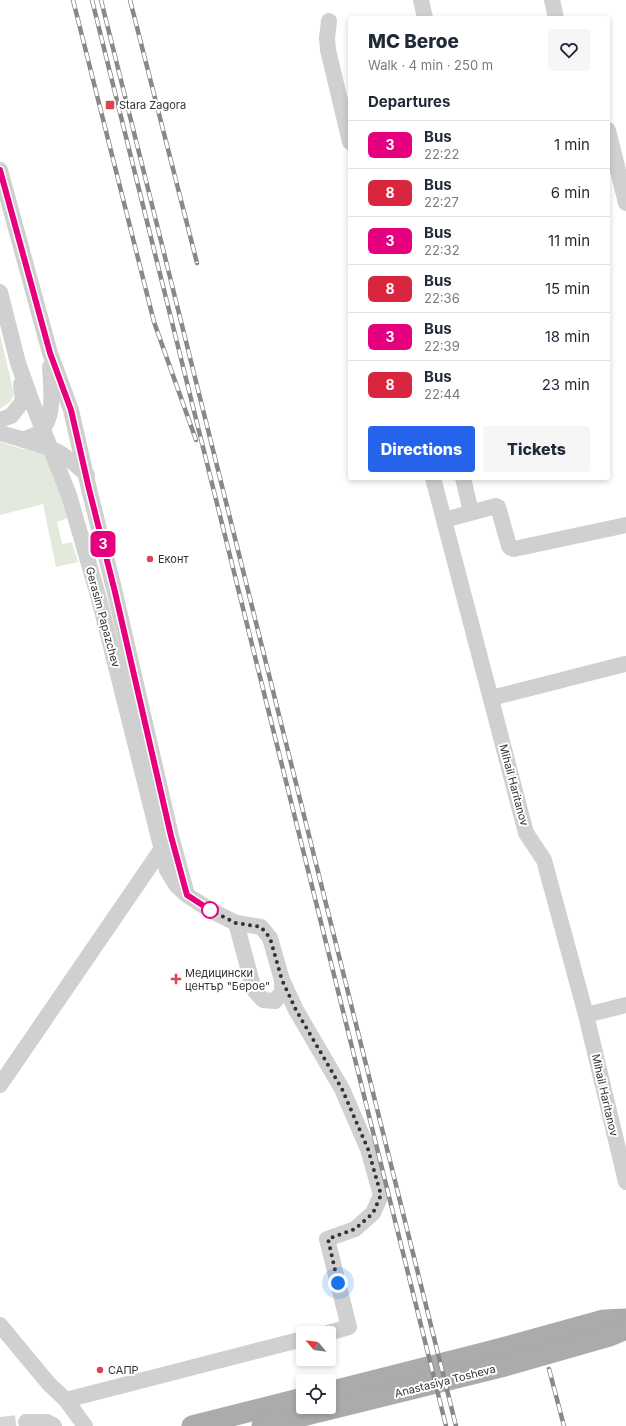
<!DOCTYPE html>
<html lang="en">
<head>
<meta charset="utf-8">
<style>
	:root { --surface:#fff; --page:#f6f6f7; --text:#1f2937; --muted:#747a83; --line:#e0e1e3; --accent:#2563eb }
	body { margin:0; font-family:Inter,sans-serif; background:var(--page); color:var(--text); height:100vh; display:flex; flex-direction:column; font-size:15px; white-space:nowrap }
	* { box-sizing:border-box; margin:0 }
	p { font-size:13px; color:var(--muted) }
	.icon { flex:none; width:22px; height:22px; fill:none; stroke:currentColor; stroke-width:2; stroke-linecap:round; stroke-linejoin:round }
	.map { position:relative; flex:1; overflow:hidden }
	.details { position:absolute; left:348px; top:16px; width:262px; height:464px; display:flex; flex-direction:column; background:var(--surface); border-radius:4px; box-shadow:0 2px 6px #0003 }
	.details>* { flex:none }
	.badge { padding:0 8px; border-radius:6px; font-size:14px; line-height:26px }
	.needle { width:26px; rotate:299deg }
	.fabs { position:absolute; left:296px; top:1326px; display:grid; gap:8px }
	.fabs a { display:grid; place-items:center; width:40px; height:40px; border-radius:4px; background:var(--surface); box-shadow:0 2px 6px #0003; font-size:20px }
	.you { position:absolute; width:20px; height:20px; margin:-10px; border:3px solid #fff; border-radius:50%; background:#1a73e8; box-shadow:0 0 0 6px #1a73e833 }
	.map>.badge { position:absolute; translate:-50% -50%; box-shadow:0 0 0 2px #fff }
	h2 { padding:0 20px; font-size:15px; line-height:36px }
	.round { display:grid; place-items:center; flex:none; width:42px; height:42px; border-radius:4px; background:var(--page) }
	.overview { display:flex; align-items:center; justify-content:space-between; height:68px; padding:0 20px }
	h1 { font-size:19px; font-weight:800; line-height:30px }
	.button { display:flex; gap:8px; margin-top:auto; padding:8px 20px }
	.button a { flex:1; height:46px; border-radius:4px; background:var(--accent); color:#fff; font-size:16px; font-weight:800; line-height:46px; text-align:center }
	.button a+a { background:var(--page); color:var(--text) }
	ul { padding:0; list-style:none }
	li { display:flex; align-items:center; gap:12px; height:48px; padding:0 20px; border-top:1px solid var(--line) }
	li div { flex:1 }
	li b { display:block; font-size:15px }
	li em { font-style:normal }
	li .badge { min-width:44px; font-weight:700; text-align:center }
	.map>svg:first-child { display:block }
	.green { fill:#e3e9dc }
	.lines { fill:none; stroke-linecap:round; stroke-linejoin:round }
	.minor-tunnel { stroke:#d6d6d6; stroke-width:16; stroke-dasharray:16 8; stroke-linecap:butt }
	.minor { stroke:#d0d0d0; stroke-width:16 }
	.major { stroke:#ababab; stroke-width:21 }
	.rail-casing { stroke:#888; stroke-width:4.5 }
	.rail { stroke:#fff; stroke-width:3; stroke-dasharray:9; stroke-linecap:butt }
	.line-casing { stroke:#fff; stroke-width:9 }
	.line { stroke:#e6007e; stroke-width:6 }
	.walk { stroke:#333; stroke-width:4; stroke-dasharray:0 7.2 }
	.poi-dot { fill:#da4454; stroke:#fff; stroke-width:1.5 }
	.stop-dot { fill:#fff; stroke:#e6007e; stroke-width:2 }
	.labels { text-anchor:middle; stroke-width:4; stroke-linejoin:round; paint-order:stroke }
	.poi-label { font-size:11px; fill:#333; stroke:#fff; text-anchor:start }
	.street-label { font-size:11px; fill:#333; stroke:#fff }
</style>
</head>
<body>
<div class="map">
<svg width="626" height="1426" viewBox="0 0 626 1426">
	<rect width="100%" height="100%" fill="#fff"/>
	<g class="green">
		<path d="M0,334L14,394L10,402L0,409Z"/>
		<path d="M0,442L23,449L34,446L45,452L54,464L68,518L57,522L62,544L72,542L78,562L56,567L43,504L0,515Z"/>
	</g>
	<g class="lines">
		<path class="minor-tunnel" d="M0,1425L26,1422"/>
		<g class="minor">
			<path d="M421,0L425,18"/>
			<path d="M552,0L556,18"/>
			<path d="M329,21L327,38L328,50L350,142"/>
			<path d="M608,130L626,203"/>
			<path d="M0,170L50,353L71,410L89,489L115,593L171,836L186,891"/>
			<path d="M0,292L18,363L32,402L69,495L99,599L167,870L176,885L187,895L210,910L236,923L261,927L270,938L282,980L296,1010L342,1089L368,1149L381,1195L373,1213L355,1229L327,1239L349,1327L328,1333"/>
			<path d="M0,420L11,416L23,401L21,384"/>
			<path d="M0,433C20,439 42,443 60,453C70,459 78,467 87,475"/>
			<path d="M23,440C27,438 31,437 35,435C57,423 51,388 50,367"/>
			<path d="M433,478L526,833L544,860L586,1015L626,1182"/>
			<path d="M463,478L471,512"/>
			<path d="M444,520L496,506L498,507L509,546L511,548L514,549L626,525"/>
			<path d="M491,698L625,664"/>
			<path d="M236,923L254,990L263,1000L275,1001L282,992V980"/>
			<path d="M586,1015L626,1005"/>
			<path d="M0,1085L165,844"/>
			<path d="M0,1325L49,1384L66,1400L85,1426"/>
			<path d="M66,1400L303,1339"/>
			<path d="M26,1422H47L54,1426"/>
		</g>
		<g class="major">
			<path d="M329,1392L491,1351L604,1320L626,1319"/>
			<path d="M192,1426L303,1398"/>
			<path d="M262,1426L505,1366L610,1336L626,1329"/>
		</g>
		<g class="rail-casing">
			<g id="rail">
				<path d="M73,0L154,322L196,440"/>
				<path d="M92,0L446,1426"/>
				<path d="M101,0L456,1426"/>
				<path d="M130,0L197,263"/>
				<path d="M549,1369L564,1426"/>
			</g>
		</g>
		<use href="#rail" class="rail"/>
	</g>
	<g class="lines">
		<g class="line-casing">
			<path id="line" d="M0,170L50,353L71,410L89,489L115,592L171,836L187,895L210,910"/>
		</g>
		<use href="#line" class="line"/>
		<path class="walk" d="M210,910L236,923L261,927L270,938L282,980L296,1010L342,1089L368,1149L381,1195L373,1213L355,1229L328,1239L338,1283"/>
	</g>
	<g class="poi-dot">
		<rect x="105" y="100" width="10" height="10" rx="2"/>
		<circle cx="150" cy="559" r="4"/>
		<path d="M174 973h4v4h4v4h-4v4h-4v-4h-4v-4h4z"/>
		<circle cx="100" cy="1370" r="4"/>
	</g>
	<circle class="stop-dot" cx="210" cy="910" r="8"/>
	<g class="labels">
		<g class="poi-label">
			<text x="119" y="109">Stara Zagora</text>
			<text x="158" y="563">Еконт</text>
			<text x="185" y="977">Медицински<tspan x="185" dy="13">център "Берое"</tspan></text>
			<text x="108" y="1374">САПР</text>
		</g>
		<g class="street-label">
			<text transform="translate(103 617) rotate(75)" y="4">Gerasim Papazchev</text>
			<text transform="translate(514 785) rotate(75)" y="4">Mihail Haritanov</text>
			<text transform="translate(605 1095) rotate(77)" y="4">Mihail Haritanov</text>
			<text transform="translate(445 1381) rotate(-14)" y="4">Anastasiya Tosheva</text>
		</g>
	</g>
</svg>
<div class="fabs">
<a><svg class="needle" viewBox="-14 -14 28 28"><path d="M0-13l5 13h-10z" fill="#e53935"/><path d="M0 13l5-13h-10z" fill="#747a83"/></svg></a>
<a><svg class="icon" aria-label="locate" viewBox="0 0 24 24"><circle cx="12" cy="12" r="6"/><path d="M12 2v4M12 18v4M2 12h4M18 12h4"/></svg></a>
</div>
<div class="you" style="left:338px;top:1283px"></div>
<b class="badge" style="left:103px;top:544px;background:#e6007e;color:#fff">3</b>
<section class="details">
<div class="overview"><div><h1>MC Beroe</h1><p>Walk · 4 min · 250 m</p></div><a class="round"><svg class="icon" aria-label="heart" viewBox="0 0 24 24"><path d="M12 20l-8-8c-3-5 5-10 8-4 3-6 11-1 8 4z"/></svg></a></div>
<h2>Departures</h2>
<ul>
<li><span class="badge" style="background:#e6007e;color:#fff">3</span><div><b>Bus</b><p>22:22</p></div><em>1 min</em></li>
<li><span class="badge" style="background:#d7263d;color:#fff">8</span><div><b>Bus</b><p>22:27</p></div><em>6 min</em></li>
<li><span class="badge" style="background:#e6007e;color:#fff">3</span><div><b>Bus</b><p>22:32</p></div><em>11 min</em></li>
<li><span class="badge" style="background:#d7263d;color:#fff">8</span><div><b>Bus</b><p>22:36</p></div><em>15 min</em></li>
<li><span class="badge" style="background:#e6007e;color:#fff">3</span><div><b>Bus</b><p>22:39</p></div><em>18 min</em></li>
<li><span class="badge" style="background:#d7263d;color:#fff">8</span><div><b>Bus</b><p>22:44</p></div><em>23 min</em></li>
</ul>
<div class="button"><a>Directions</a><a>Tickets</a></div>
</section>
</div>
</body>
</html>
